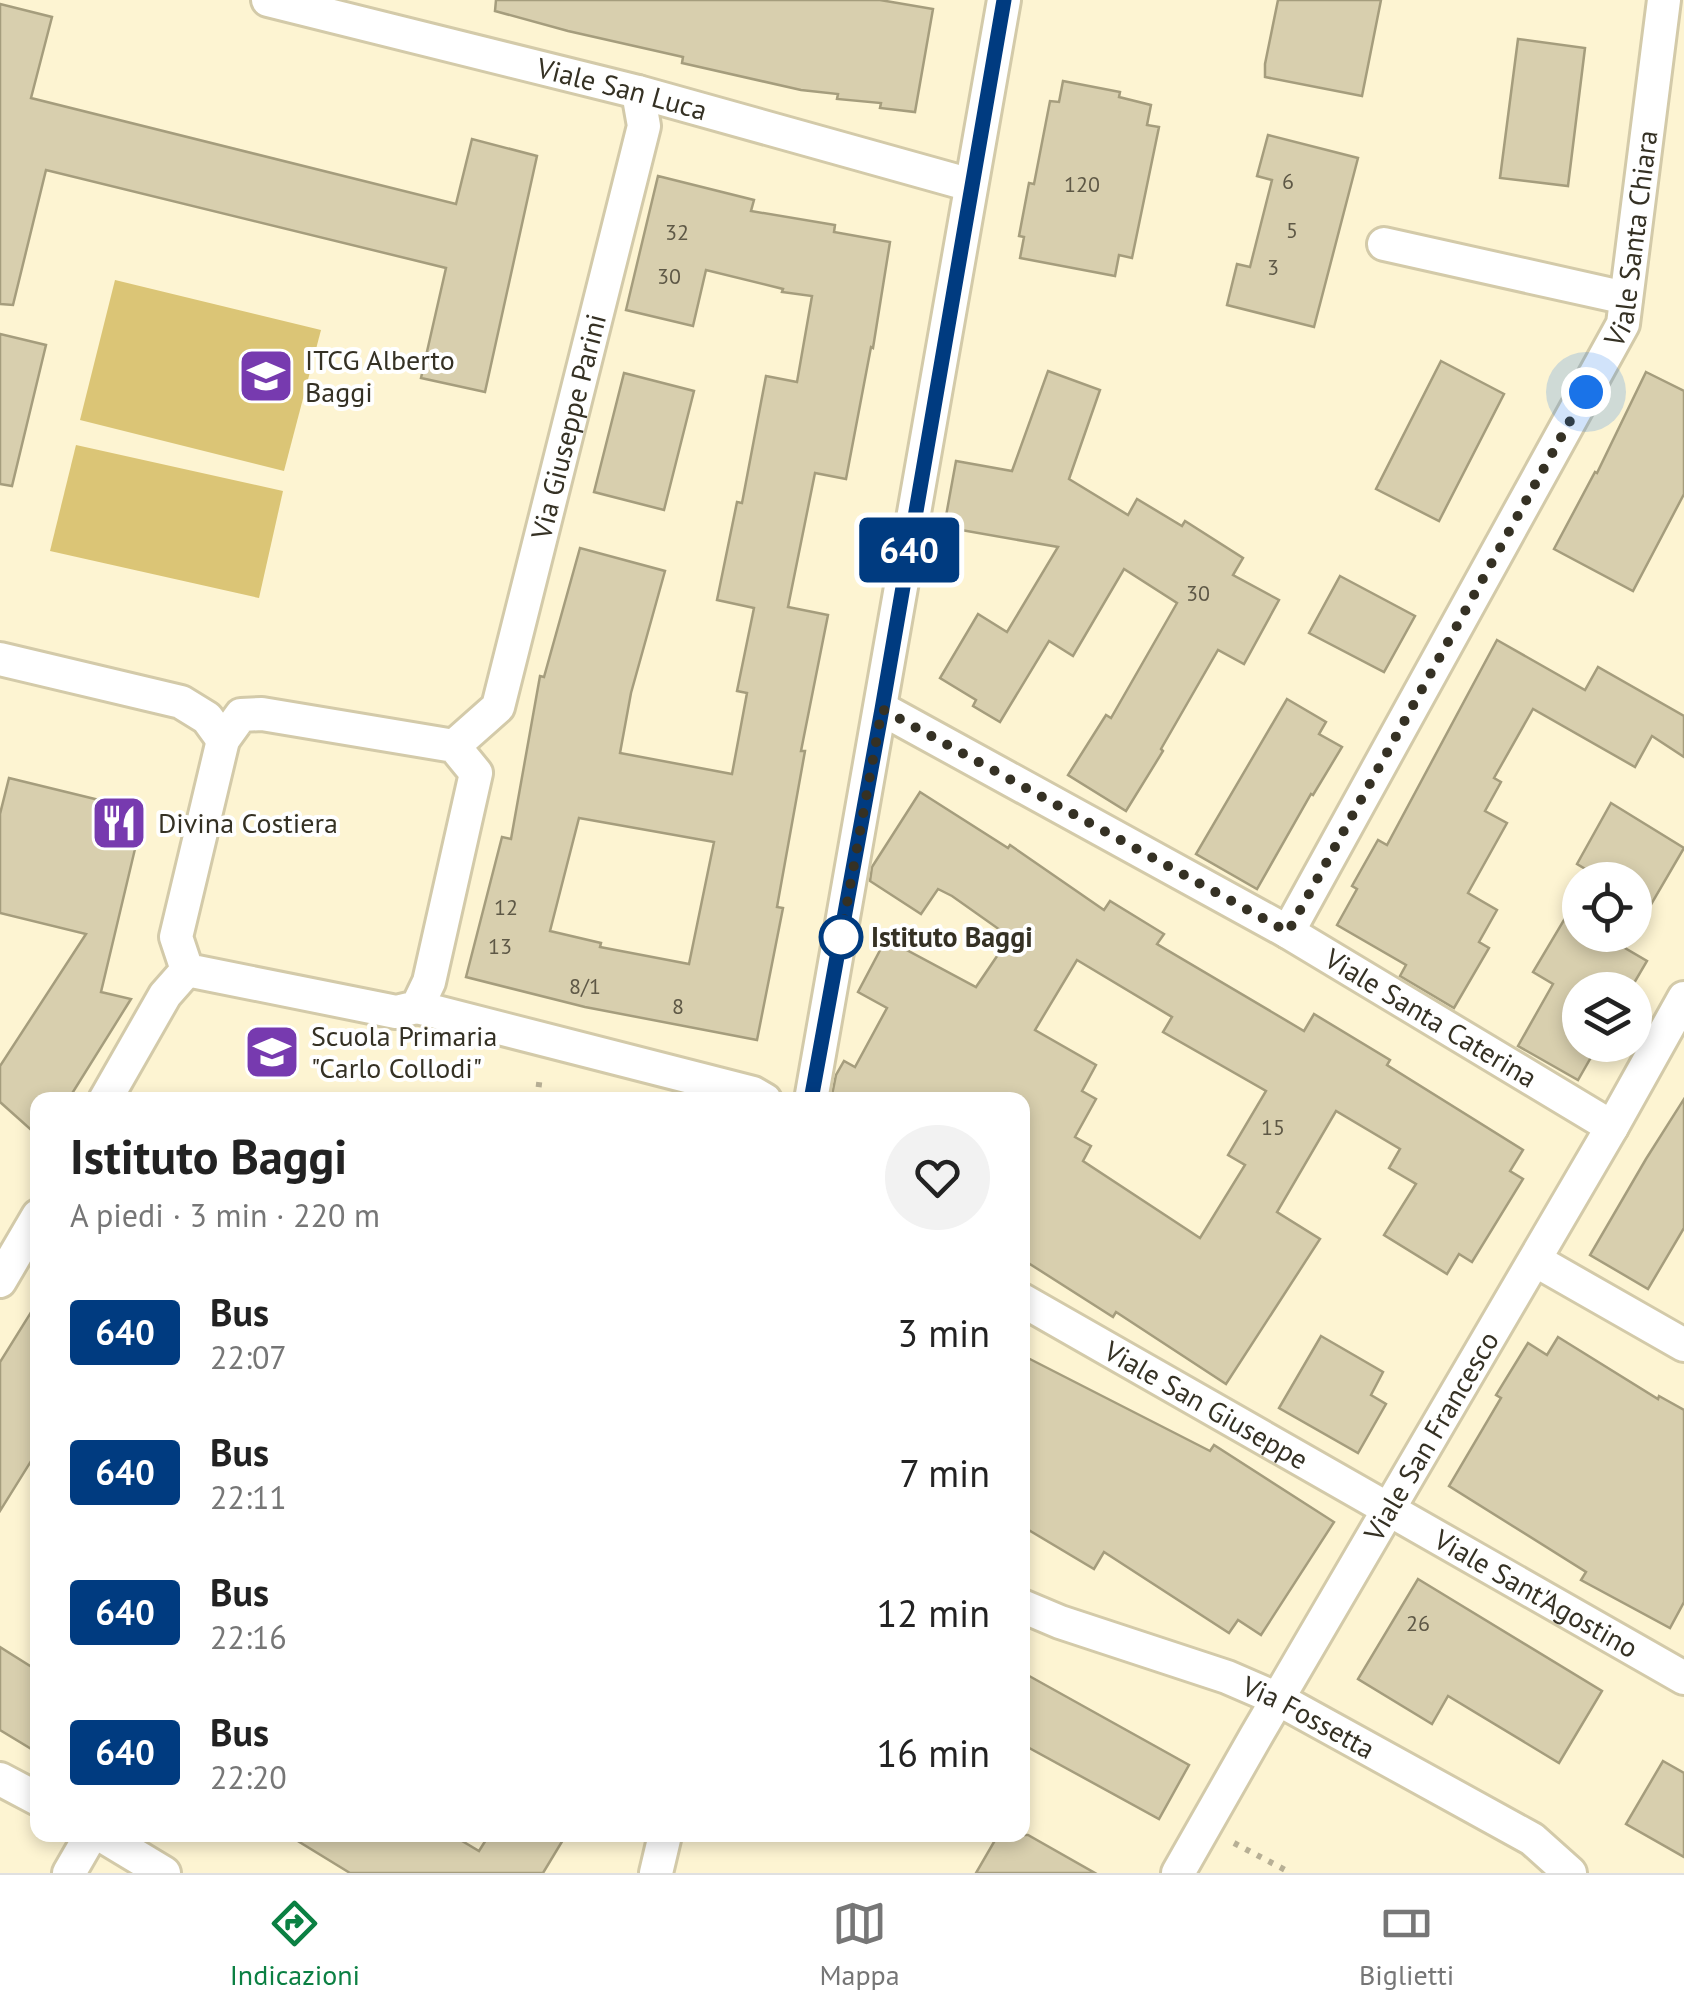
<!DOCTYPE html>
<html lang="it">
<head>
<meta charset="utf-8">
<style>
	:root { --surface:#fff; --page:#f2f2f2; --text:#222; --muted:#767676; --line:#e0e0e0; --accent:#0b8043 }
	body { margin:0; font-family:"PT Sans",sans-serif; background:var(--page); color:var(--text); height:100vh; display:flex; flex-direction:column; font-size:38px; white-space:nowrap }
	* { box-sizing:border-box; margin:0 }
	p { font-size:32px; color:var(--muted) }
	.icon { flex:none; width:55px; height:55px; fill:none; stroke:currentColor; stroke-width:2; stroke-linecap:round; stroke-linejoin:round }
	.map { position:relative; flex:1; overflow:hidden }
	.side { position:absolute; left:30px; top:1092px; width:1000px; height:750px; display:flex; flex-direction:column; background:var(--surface); border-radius:20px; box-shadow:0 5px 15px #0003 }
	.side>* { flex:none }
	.badge { padding:0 20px; border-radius:8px; font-size:35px; line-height:65px }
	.buttons { position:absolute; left:1562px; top:862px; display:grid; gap:20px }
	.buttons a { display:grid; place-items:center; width:90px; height:90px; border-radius:50%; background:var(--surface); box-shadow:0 5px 15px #0003; font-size:50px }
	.you { position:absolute; width:50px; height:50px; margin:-25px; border:8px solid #fff; border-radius:50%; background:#1a73e8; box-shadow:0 0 0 15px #1a73e833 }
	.map>.badge { position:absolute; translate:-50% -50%; box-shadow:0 0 0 5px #fff }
	.round { display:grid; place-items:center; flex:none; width:105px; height:105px; border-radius:52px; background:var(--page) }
	.head { display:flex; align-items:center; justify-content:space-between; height:170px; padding:0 40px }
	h1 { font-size:48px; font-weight:800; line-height:75px }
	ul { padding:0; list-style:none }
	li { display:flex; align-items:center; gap:30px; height:140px; padding:0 40px }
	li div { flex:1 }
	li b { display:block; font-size:38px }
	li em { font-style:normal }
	li .badge { min-width:110px; font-weight:700; text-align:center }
	.tab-bar { display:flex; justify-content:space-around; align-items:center; height:140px; border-top:2px solid var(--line); background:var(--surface); font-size:28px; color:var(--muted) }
	.tab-bar a { display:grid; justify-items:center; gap:5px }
	.tab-bar .current { color:var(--accent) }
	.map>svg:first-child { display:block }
	.green { fill:#dbc576 }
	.building { fill:#d8cfae; stroke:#a59d7d; stroke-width:2.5; fill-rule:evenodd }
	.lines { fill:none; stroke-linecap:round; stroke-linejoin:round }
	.street-casing { stroke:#d3caa9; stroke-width:38 }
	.path { stroke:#b7af95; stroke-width:6; stroke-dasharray:5 8; stroke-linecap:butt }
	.street { stroke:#fff; stroke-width:32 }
	.line-casing { stroke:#fff; stroke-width:22 }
	.line { stroke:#003b80; stroke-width:15 }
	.walk { stroke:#353124; stroke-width:10; stroke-dasharray:0 18 }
	.stop-dot { fill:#fff; stroke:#003b80; stroke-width:5 }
	.labels { text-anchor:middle; stroke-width:8; stroke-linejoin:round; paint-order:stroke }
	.number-label { font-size:22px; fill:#5e5846 }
	.street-label { font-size:28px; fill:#353124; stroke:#fff }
	.poi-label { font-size:28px; fill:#353124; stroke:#fff; text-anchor:start }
	.stop-label { font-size:28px; font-weight:bold; fill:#353124; stroke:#fff; text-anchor:start }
</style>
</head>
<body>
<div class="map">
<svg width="1684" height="1873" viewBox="0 0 1684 1873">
	<rect width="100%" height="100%" fill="#fdf4d2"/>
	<g class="green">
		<path d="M115,280L321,330L284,471L80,420Z"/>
		<path d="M76,445L283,491L259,598L50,551Z"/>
	</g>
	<g class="building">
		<path d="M496,0H880L933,9L915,112L880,108L881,103L837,99L838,94L801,90L682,63L683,57L568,31L495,11Z"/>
		<path d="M1278,0H1381L1362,96L1265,77V64Z"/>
		<path d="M0,4L52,17L31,98L456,204L472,139L537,156L485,392L421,378L446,268L46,170L13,305L0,304Z"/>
		<path d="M1518,39L1585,48L1568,186L1500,178Z"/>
		<path d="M1063,81L1120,92L1119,97L1151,105L1147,125L1159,127L1132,258L1119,255L1115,276L1020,258L1024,237L1019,236L1029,183L1034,184L1050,101L1059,102Z"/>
		<path d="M1268,135L1358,158L1314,327L1227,305L1237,264L1250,267L1272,180L1257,176Z"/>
		<path d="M658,176L754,200L751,211L835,225L834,232L890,242L873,348L871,347L846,479L815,473L788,607L828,615L801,751H805L777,907L783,908L757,1040L585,1007L466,977L502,837L511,839L540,676L544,677L580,548L665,571L631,693L620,753L732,774L747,693L737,691L754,608L717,600L737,502L742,503L766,376L797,382L812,296L782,292L783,289L706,270L693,326L626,310ZM579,818L714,842L689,964L600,947L601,943L550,931Z"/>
		<path d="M0,334L46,345L12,486L0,484Z"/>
		<path d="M1441,361L1504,394L1439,521L1376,489Z"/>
		<path d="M1048,371L1100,390L1069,479L1128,515L1137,499L1182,526L1185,521L1243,558L1233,575L1279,600L1244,664L1218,650L1161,749L1163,751L1126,811L1068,775L1106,715L1111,718L1177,603L1124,569L1073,656L1049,641L1000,722L973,706L976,700L940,678L978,614L1007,632L1058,547L944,527L956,461L1012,471Z"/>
		<path d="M1646,372L1684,391V494L1633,591L1554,549L1595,472L1597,473Z"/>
		<path d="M624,373L694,391L664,510L594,492Z"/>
		<path d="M1340,576L1415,616L1384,672L1309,633Z"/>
		<path d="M1497,640L1585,690L1598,667L1684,716V757L1652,736L1635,767L1533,709L1494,778L1501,782L1485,811L1507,823L1468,893L1497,910L1479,942L1489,948L1454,1008L1400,976L1406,965L1337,925L1357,889L1352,886L1378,840L1387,845Z"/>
		<path d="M1287,699L1326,722L1319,734L1342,747L1313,795L1311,794L1257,889L1196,854Z"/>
		<path d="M9,778L144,811L101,992L131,999L68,1100H38V1136L0,1102V1066L86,934L0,913V814Z"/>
		<path d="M920,792L1008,848L1010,845L1104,910L1110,901L1164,934L1157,944L1304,1031L1314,1014L1390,1060L1387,1065L1523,1150L1510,1171L1523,1179L1472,1262L1459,1254L1447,1274L1384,1235L1416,1184L1389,1168L1400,1149L1336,1111L1277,1212L1320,1239L1226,1384L1116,1312L1113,1317L1022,1259V1100H831L836,1075L844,1061L855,1067L887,1008L858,992L886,939L976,987L1010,937L952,896L938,889L921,914L870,881L872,867ZM1077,960L1172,1017L1163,1032L1266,1091L1228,1155L1245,1165L1200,1238L1083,1161L1091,1146L1075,1137L1096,1099L1082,1091L1096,1065L1035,1030Z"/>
		<path d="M1611,803L1684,848L1635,932V880H1588L1592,873L1577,864Z"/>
		<path d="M1580,893V935H1633L1625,948L1647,961L1630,990H1580V1045H1598L1578,1080L1518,1046L1553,984L1533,972Z"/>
		<path d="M1684,1099V1228L1648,1289L1590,1255L1646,1159Z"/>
		<path d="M38,1301V1450L0,1511V1362Z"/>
		<path d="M1321,1336L1383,1372L1371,1395L1386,1404L1358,1453L1279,1408Z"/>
		<path d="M1558,1337L1658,1399L1659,1396L1684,1410V1602L1670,1628L1581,1580L1586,1572L1449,1486L1501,1398L1496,1395L1528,1343L1547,1355Z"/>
		<path d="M1022,1355L1210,1451L1214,1445L1334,1522L1261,1635L1238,1620L1229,1633L1104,1552L1094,1569L1022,1526Z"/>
		<path d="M1418,1579L1602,1691L1559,1763L1448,1696L1432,1724L1358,1679Z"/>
		<path d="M0,1647L38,1671V1753L0,1730Z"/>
		<path d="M1022,1672L1189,1765L1159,1819L1022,1744Z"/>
		<path d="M1663,1761L1684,1773V1857L1626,1824Z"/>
		<path d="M288,1835H452L479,1851L489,1835H566L543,1873H350Z"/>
		<path d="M998,1835H1028L1095,1873H976Z"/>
	</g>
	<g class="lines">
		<g class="street-casing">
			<g id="street">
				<path id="s1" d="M268,0L638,92L971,185"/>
				<path d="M1384,244L1626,298"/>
				<path d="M0,659L181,702L207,718L223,740"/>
				<path id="s2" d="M882,709L1288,932L1612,1127"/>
				<path d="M262,714L454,746L476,773L429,982L417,1007L396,1012L187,970L176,937L223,740L241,715Z"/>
				<path id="s3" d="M454,746L498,707L644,126L638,92"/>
				<path id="s4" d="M1288,932L1623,324L1664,0"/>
				<path d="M417,1007L753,1093L765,1100"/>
				<path d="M105,1100L165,995L187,970"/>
				<path d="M811,1100L1004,0"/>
				<path d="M1535,1260L1684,1345"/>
				<path d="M0,1281L38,1216"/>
				<path id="s5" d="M1022,1300L1684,1678"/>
				<path id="s6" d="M1022,1606L1060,1622L1227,1677L1278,1699L1532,1839L1570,1873"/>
				<path d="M0,1779L38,1799"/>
				<path d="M101,1835L164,1873"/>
				<path d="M69,1873L91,1835"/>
				<path d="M656,1873L665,1835"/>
				<path id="s7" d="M1178,1873L1256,1736L1612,1127L1684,998"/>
			</g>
		</g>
		<g class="path">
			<path d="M537,1100L540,1076"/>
			<path d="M1234,1843L1291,1873"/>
		</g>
		<use href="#street" class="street"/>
	</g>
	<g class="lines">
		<g class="line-casing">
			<path id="line" d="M811,1100L882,709L1004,0"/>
		</g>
		<use href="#line" class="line"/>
		<path class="walk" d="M841,937L882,709L1288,932L1586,392"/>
	</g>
	<defs>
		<g id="school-square" transform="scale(2.875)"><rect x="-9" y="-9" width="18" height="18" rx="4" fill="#773aaf" stroke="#fff"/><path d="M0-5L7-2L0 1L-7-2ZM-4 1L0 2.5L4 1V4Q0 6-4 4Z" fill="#fff"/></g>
		<g id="restaurant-square" transform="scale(2.875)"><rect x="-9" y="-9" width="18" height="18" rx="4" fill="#773aaf" stroke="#fff"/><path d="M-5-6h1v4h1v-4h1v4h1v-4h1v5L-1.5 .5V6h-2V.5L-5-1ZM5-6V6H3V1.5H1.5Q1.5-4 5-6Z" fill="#fff"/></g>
	</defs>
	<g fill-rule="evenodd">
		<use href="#school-square" x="266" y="376"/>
		<use href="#restaurant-square" x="119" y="823"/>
		<use href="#school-square" x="272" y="1052"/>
	</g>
	<circle class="stop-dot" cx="841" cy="937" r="20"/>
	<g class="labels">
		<g class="number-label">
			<text x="1288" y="189">6</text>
			<text x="1082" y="192">120</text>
			<text x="1292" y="238">5</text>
			<text x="677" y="240">32</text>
			<text x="1273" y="275">3</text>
			<text x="669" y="284">30</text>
			<text x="1198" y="601">30</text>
			<text x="506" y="915">12</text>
			<text x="500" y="954">13</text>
			<text x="585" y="994">8/1</text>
			<text x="678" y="1014">8</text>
			<text x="1273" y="1135">15</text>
			<text x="1418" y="1631">26</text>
		</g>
		<g class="street-label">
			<text dy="10" stroke="none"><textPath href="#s1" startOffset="365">Viale San Luca</textPath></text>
			<text dy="10" stroke="none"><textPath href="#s4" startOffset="780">Viale Santa Chiara</textPath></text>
			<text dy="10" stroke="none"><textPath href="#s3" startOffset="348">Via Giuseppe Parini</textPath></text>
			<text dy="10" stroke="none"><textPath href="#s2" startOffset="630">Viale Santa Caterina</textPath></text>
			<text dy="10" stroke="none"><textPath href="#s5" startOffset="212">Viale San Giuseppe</textPath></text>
			<text dy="10" stroke="none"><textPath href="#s7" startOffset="505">Viale San Francesco</textPath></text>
			<text dy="10" stroke="none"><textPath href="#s5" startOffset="592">Viale Sant'Agostino</textPath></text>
			<text dy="10" stroke="none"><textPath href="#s6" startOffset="308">Via Fossetta</textPath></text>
		</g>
		<g class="poi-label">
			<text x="305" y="370">ITCG Alberto<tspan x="305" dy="32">Baggi</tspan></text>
			<text x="158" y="833">Divina Costiera</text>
			<text x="311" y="1046">Scuola Primaria<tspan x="311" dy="32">"Carlo Collodi"</tspan></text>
		</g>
		<g class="stop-label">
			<text x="871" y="947">Istituto Baggi</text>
		</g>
	</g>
</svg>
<div class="buttons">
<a><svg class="icon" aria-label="locate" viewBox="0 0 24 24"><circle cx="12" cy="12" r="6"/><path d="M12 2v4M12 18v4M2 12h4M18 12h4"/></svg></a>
<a><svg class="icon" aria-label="layers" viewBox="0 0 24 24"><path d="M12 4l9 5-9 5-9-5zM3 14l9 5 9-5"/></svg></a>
</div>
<div class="you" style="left:1586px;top:392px"></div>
<b class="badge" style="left:909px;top:550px;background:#003b80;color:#fff">640</b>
<section class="side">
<div class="head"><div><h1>Istituto Baggi</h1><p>A piedi · 3 min · 220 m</p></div><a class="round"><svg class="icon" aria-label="heart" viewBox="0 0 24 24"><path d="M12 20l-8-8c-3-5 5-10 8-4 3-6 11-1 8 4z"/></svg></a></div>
<ul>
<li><span class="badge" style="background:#003b80;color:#fff">640</span><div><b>Bus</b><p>22:07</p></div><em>3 min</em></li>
<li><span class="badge" style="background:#003b80;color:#fff">640</span><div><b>Bus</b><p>22:11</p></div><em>7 min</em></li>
<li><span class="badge" style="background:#003b80;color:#fff">640</span><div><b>Bus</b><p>22:16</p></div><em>12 min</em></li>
<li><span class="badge" style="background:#003b80;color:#fff">640</span><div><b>Bus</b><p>22:20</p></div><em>16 min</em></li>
</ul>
</section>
</div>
<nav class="tab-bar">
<a class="current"><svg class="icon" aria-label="directions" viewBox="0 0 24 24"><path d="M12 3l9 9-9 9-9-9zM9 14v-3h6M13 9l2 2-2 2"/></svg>Indicazioni</a>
<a><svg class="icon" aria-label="map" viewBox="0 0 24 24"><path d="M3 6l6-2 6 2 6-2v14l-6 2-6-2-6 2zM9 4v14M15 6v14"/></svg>Mappa</a>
<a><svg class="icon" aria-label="tickets" viewBox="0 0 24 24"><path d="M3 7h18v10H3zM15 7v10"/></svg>Biglietti</a>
</nav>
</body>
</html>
